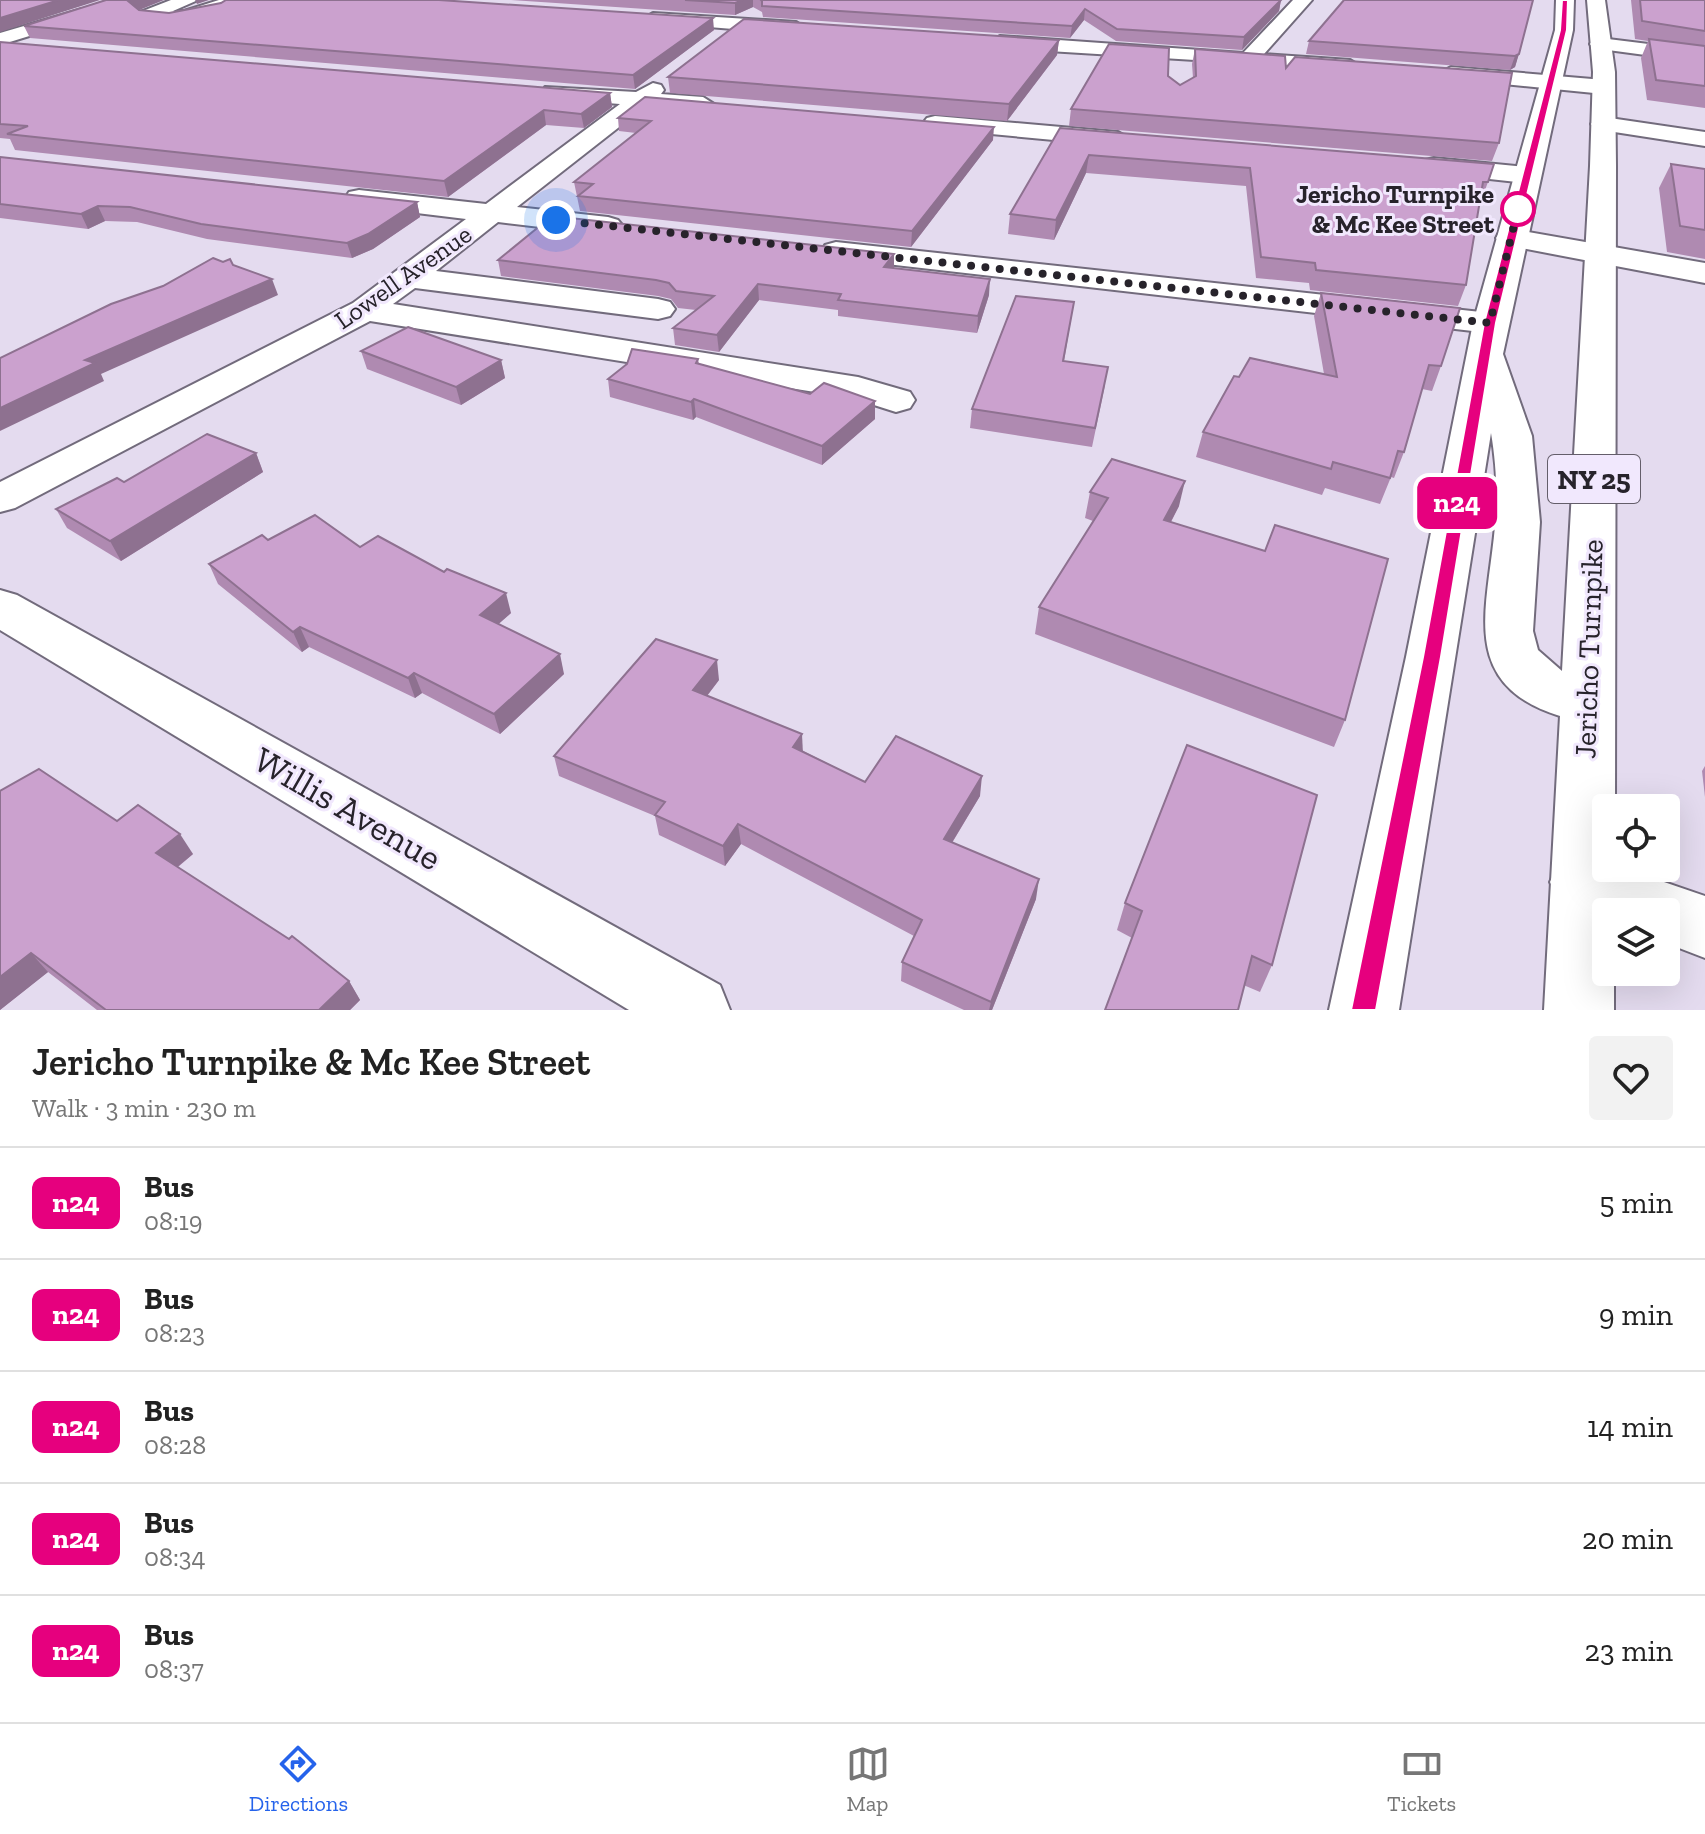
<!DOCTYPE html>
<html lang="en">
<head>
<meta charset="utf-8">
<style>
	:root { --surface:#fff; --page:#f2f2f2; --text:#222; --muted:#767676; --line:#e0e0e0; --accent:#2563eb }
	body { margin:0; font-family:"Zilla Slab",serif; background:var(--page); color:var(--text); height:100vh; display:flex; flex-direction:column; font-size:30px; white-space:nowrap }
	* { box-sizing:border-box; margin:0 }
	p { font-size:26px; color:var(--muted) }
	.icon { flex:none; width:44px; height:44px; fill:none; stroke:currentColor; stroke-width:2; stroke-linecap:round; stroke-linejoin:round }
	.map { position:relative; height:1010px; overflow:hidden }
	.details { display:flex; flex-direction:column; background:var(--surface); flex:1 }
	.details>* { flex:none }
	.badge { padding:0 16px; border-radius:12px; font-size:28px; line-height:52px }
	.controls { position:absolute; left:1592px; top:794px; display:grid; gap:16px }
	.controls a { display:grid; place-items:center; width:88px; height:88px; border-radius:8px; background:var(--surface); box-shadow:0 8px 32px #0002; font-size:40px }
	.you { position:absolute; width:40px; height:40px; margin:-20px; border:6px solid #fff; border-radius:50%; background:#1a73e8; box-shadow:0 0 0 12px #1a73e833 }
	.map>.badge { position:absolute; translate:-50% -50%; box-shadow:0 0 0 4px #fff }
	.round { display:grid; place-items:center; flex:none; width:84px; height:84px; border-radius:8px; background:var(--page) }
	.summary { display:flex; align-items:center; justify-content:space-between; height:136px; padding:0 32px }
	h1 { font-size:38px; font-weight:600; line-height:60px }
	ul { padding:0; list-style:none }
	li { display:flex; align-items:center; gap:24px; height:112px; padding:0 32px; border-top:2px solid var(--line) }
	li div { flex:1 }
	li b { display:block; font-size:30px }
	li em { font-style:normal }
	li .badge { min-width:88px; font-weight:700; text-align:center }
	.tab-bar { display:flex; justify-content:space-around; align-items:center; height:112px; border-top:2px solid var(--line); background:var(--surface); font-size:22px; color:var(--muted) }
	.tab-bar a { display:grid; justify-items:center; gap:4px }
	.tab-bar .on { color:var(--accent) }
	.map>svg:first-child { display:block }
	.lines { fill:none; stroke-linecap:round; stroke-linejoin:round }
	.minor-casing { stroke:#726b7c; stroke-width:4 }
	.major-casing { stroke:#726b7c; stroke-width:4 }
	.minor { fill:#fff; fill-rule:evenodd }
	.major { fill:#fff; fill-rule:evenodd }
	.wall { fill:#af8ab1 }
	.shaded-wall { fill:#8e7190 }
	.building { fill:#cba1ce; stroke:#8e7190; stroke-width:2 }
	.line { fill:#e6007e; stroke:#fff; stroke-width:2 }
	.walk { stroke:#27232b; stroke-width:8; stroke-dasharray:0 14.4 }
	.stop-dot { fill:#fff; stroke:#e6007e; stroke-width:4 }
	.labels { text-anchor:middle; stroke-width:6; stroke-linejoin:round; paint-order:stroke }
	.far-stop-label { font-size:26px; font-weight:bold; fill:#27232b; stroke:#f1e8fd; text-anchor:end }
	.far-street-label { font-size:26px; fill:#27232b; stroke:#f1e8fd }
	.shield { fill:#f1e8fd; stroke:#645e6a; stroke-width:2 }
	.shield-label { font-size:28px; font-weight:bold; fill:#27232b }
	.street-label { font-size:30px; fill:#27232b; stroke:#f1e8fd }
	.near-street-label { font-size:36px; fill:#27232b; stroke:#f1e8fd }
</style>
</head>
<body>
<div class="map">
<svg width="1705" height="1010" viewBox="0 0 1705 1010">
	<rect width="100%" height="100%" fill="#e4dbef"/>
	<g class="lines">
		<g class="minor-casing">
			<g id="minor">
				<path d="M171,0H198L173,11H184L219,0H246C228,17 154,32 135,14Z"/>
				<path d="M1293,0H1312L1264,54L1350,60L1360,66L1357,70L1000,48L990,42L1000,36L1243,53Z"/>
				<path d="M82,9L91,14L88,18L0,45V33Z"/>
				<path d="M653,13L796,22L805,28L796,34L647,22L644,18Z"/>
				<path d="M1600,38L1705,51V63L1593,48L1590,44L1593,40Z"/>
				<path d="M1451,67L1604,80L1615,87L1604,94L1443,78L1440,73Z"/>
				<path d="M653,83L661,85L664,90L661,94L703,97L714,104L703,111L646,106L517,207L608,217L618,220L623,226L618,232L608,235L498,222L436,271L658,299L670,302L675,309L670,316L658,319L415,288L393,304L858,377L910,392L915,400L910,408L896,412L852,398L370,321L15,508L0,512V482L353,303L466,219L359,206L349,204L345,198L349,192L359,190L486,204L620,104L553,99L545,97L542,92L545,87L636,92Z"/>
				<path d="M935,116L1118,132L1130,139L1118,146L927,128L923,123L927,118Z"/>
				<path d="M1603,117L1705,132V146L1595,129L1591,124L1595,119Z"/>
				<path d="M1434,158L1527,167L1536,169L1540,175L1536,181L1527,183L1425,172L1421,166L1425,160Z"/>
				<path d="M1511,229L1705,263V283L1500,244L1496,238L1500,232Z"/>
				<path d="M836,242L1490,313L1502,316L1507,323L1502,330L1490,333L825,257L821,251L825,245Z"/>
				<path d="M0,590L17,595L720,985L730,1010H629L0,630Z"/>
				<path d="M1582,853L1606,862V868H1623L1705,896V958L1666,943V912H1606V920L1559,902L1550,882L1559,862Z"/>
			</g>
		</g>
		<g class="major-casing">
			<path id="major" d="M1556,0H1574L1573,30L1503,354L1532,436L1540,522L1533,631L1538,650L1562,671L1590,166L1593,72L1587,0H1605L1615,72L1616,166L1615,808H1606V868H1615V912H1606V972H1614V1010H1544L1560,716C1457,684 1488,608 1495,526C1498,497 1496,462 1491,433L1399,1010H1329L1406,657L1473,323L1555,30Z"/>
		</g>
		<use href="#minor" class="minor"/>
		<use href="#major" class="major"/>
	</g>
	<g class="wall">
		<path d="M511,0H1281L1279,11L1242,50L1116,41L1084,20L1070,38L763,17L762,12L753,7L735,15Z"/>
		<path d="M1533,0L1515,67L1510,70L1306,54L1309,41Z"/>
		<path d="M1631,0H1705V108L1647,100L1641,58L1648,41L1635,39Z"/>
		<path d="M139,10L169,13L714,30L635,89L30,38L24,26Z"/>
		<path d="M1059,40L1057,55L1007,121L670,93L668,77Z"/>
		<path d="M0,42L610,93L612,107L584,128L546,125L448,197L15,150L10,139L0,138Z"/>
		<path d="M1195,49L1286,68L1499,143L1492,161L1069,126L1071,109L1168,76L1180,85L1193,78L1192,64Z"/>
		<path d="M618,118L993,140L911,247L580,211L574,182L636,133L619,131Z"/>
		<path d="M1060,128L1488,182L1481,201H1480L1466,285L1458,306L1310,290L1309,283L1256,278L1246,186L1086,173L1054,240L1008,234L1010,214Z"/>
		<path d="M0,157L417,202L420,217L373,249L352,258L207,239L137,222L105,221L88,229L0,218Z"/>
		<path d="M1671,164L1705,169V259L1667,252L1659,188Z"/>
		<path d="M498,260L894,268L989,295L977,333L838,316V310L759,300L719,352L675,345L673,328L696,310L678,308L671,299L658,296L501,276Z"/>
		<path d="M1321,293L1441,366L1432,391L1422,389L1404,452L1394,478L1391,477L1380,504L1325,488L1322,495L1196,457L1203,432L1239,377L1324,374L1314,316Z"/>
		<path d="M1074,302L1064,361L1105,385L1092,447L970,428L972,409Z"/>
		<path d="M361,351L501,360L505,378L461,405L367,369Z"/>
		<path d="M698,359L699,364L810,394L875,401V419L822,465L696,417L693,420L610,397L608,379Z"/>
		<path d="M256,453L263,472L121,561L67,528L56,509L124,482Z"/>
		<path d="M1090,492L1179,506L1171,522L1345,720L1334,747L1035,634L1039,607L1093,521L1085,518Z"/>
		<path d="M268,540L360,547L511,613L498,624L564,674L500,734L422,693L415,698L309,647L302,652L218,584L209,564Z"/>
		<path d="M719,680L707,696L803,751L865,782L980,796L952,843L1036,899L992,1010H964L901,981L902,962L914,936L741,844L725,866L659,835L655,816L559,776L554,756Z"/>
		<path d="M1187,745L1272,965L1260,992L1132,938L1117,930L1125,903Z"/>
		<path d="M1705,766V797L1702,771Z"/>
		<path d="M0,791L117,821L193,854L178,867L349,981L360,1000L350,1010H97L48,972L0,1010Z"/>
	</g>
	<g class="shaded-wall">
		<path d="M59,0H100L0,32V18Z"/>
		<path d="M130,0H164L132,13L128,1Z"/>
		<path d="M195,0H209L197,4Z"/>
		<path d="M743,0H753V7L735,15V3Z"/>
		<path d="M1281,0L1279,11L1242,50L1244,37Z"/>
		<path d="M1085,9L1084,20L1070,38L1072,26Z"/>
		<path d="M713,18L714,30L635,89L633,75Z"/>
		<path d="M1059,40L1057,55L1007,121L1009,104Z"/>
		<path d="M1519,54L1515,67L1510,70L1515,56Z"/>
		<path d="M610,93L612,107L584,128L581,114Z"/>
		<path d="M544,110L546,125L448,197L444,181Z"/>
		<path d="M994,127L993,140L911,247L912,231Z"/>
		<path d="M1089,155L1086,173L1054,240L1056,220Z"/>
		<path d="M417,202L420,217L373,249L352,258L347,243Z"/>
		<path d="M98,206L105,221L88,229L81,214Z"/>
		<path d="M894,254V269L884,267Z"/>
		<path d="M272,279L278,295L101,374L104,381L0,431V408L85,360Z"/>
		<path d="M990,279L989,295L977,333L978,316Z"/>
		<path d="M758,284L759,300L719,352L717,335Z"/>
		<path d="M501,360L505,378L461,405L456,387Z"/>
		<path d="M694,399L696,417L693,420L691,402Z"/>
		<path d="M875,401V419L822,465V446Z"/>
		<path d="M256,453L263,472L121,561L110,541Z"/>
		<path d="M1185,481L1179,506L1158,546L1164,520Z"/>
		<path d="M506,593L511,613L486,635L480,615Z"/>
		<path d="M300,627L309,647L302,652L293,632Z"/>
		<path d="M560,654L564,674L500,734L494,714Z"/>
		<path d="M717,660L719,680L696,710L693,690Z"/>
		<path d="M414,673L422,693L415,698L408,678Z"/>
		<path d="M802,734L803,754L793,747Z"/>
		<path d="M982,776L980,796L942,859L944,839Z"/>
		<path d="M738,824L741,844L725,866L723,846Z"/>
		<path d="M180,834L193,854L170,873L156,853Z"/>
		<path d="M1039,879L1036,899L992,1010H989L991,1002Z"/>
		<path d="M31,953L48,972L0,1010V977Z"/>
		<path d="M349,981L360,1000L350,1010H319Z"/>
	</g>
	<g class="building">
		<path d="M0,0H59L0,18Z"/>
		<path d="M106,0H130L128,1L139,10L169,13L221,3L226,0H439L713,18L633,75L24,26Z"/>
		<path d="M685,0H743L735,3Z"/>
		<path d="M761,0H1281L1244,37L1117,29L1085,9L1072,26L762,6V1Z"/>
		<path d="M1344,0H1533L1519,54L1515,56L1309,41Z"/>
		<path d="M1640,0H1705V31L1642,21Z"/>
		<path d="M744,19L1059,40L1009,104L668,77Z"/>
		<path d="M1649,39L1705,46V86L1656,80Z"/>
		<path d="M0,42L610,93L581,114L544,110L444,181L7,134L28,126L0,124Z"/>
		<path d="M1109,44L1169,48L1168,76L1180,85L1196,76L1195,49L1285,56L1286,68L1295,57L1512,73L1499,143L1071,109Z"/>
		<path d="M645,97L994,127L912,231L578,196L593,184L574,182L651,121L618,118Z"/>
		<path d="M1060,128L1494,164L1488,182H1483L1466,285L1316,270L1315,263L1261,257L1250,168L1089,155L1056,220L1010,214Z"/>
		<path d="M0,157L417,202L368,234L347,243L201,224L130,207L98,206L81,214L0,204Z"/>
		<path d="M1671,164L1705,169V230L1680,226Z"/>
		<path d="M552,216L894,254L884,267L990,279L978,316L838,300L841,294L758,284L717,335L673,328L714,296L676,291L669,283L656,280L498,260Z"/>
		<path d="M213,258L223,262L230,259L233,265L272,279L85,360L95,363L0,408V358L111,304L163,286Z"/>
		<path d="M1321,293L1460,308L1441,366L1429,365L1404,452L1398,451L1390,478L1333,462L1331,469L1203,432L1234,376L1239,377L1250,358L1337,377Z"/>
		<path d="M1016,296L1074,302L1063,361L1108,367L1095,428L972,409Z"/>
		<path d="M408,327L501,360L456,387L361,351Z"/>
		<path d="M632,349L698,359L696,363L810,394L824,383L875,401L822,446L694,399L691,402L608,379L627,364Z"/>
		<path d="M207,434L256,453L110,541L56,509L117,478L124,482Z"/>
		<path d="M1112,459L1185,481L1164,520L1265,551L1275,525L1388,559L1345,720L1039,607L1108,498L1090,492Z"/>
		<path d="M315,515L360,547L378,536L444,572L447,569L506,593L480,615L560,654L494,714L414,673L408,678L300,627L293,632L209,564L262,535L268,540Z"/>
		<path d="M656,639L717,660L693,690L802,734L793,747L865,782L896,736L982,776L944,839L1039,879L991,1002L902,962L922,920L738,824L723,846L655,815L665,802L554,756Z"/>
		<path d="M1187,745L1317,795L1272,965L1252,956L1238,1010H1105L1142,911L1125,903Z"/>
		<path d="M39,769L117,821L138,805L180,834L156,853L289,939L292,936L349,981L319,1010H106L31,953L0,977V791Z"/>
	</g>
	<path class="line" d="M1562,0H1568L1567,30L1496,323L1441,657L1376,1010H1351L1423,657L1484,323L1560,30Z"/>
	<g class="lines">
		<path class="walk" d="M556,220L1490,323L1518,209"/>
	</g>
	<circle class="stop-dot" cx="1518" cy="209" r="16"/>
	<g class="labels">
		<g class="far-stop-label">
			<text x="1494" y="203">Jericho Turnpike<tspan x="1494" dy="30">&amp; Mc Kee Street</tspan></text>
		</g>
		<g class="far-street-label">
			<text transform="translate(403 277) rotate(-35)" y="9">Lowell Avenue</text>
		</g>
		<rect class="shield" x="1548" y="455" width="92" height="48" rx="6"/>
		<g class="shield-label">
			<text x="1594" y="489">NY 25</text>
		</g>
		<g class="street-label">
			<text transform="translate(1589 649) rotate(-88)" y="10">Jericho Turnpike</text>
		</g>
		<g class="near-street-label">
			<text transform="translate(348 808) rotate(30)" y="13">Willis Avenue</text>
		</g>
	</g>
</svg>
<div class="controls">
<a><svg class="icon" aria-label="locate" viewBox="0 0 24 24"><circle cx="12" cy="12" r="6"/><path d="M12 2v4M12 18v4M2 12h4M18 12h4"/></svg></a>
<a><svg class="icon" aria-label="layers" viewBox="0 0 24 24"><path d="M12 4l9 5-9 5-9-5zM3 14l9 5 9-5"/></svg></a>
</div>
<div class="you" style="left:556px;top:220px"></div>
<b class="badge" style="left:1457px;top:503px;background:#e6007e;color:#fff">n24</b>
</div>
<section class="details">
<div class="summary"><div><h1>Jericho Turnpike &amp; Mc Kee Street</h1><p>Walk · 3 min · 230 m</p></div><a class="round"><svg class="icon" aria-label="heart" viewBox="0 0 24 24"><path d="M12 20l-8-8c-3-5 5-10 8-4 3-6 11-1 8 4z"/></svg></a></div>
<ul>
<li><span class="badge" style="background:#e6007e;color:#fff">n24</span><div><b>Bus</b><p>08:19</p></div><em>5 min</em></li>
<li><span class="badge" style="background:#e6007e;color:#fff">n24</span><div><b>Bus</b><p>08:23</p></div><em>9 min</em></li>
<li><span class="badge" style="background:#e6007e;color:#fff">n24</span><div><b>Bus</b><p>08:28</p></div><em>14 min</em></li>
<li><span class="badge" style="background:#e6007e;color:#fff">n24</span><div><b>Bus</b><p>08:34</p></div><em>20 min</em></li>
<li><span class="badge" style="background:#e6007e;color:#fff">n24</span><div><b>Bus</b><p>08:37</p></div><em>23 min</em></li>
</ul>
</section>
<nav class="tab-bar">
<a class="on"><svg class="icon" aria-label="directions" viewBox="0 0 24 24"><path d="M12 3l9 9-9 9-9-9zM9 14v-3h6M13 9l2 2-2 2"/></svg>Directions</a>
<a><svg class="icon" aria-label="map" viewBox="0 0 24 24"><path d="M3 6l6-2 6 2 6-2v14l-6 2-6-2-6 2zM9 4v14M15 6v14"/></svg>Map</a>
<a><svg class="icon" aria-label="tickets" viewBox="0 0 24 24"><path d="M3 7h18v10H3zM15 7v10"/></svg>Tickets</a>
</nav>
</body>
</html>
